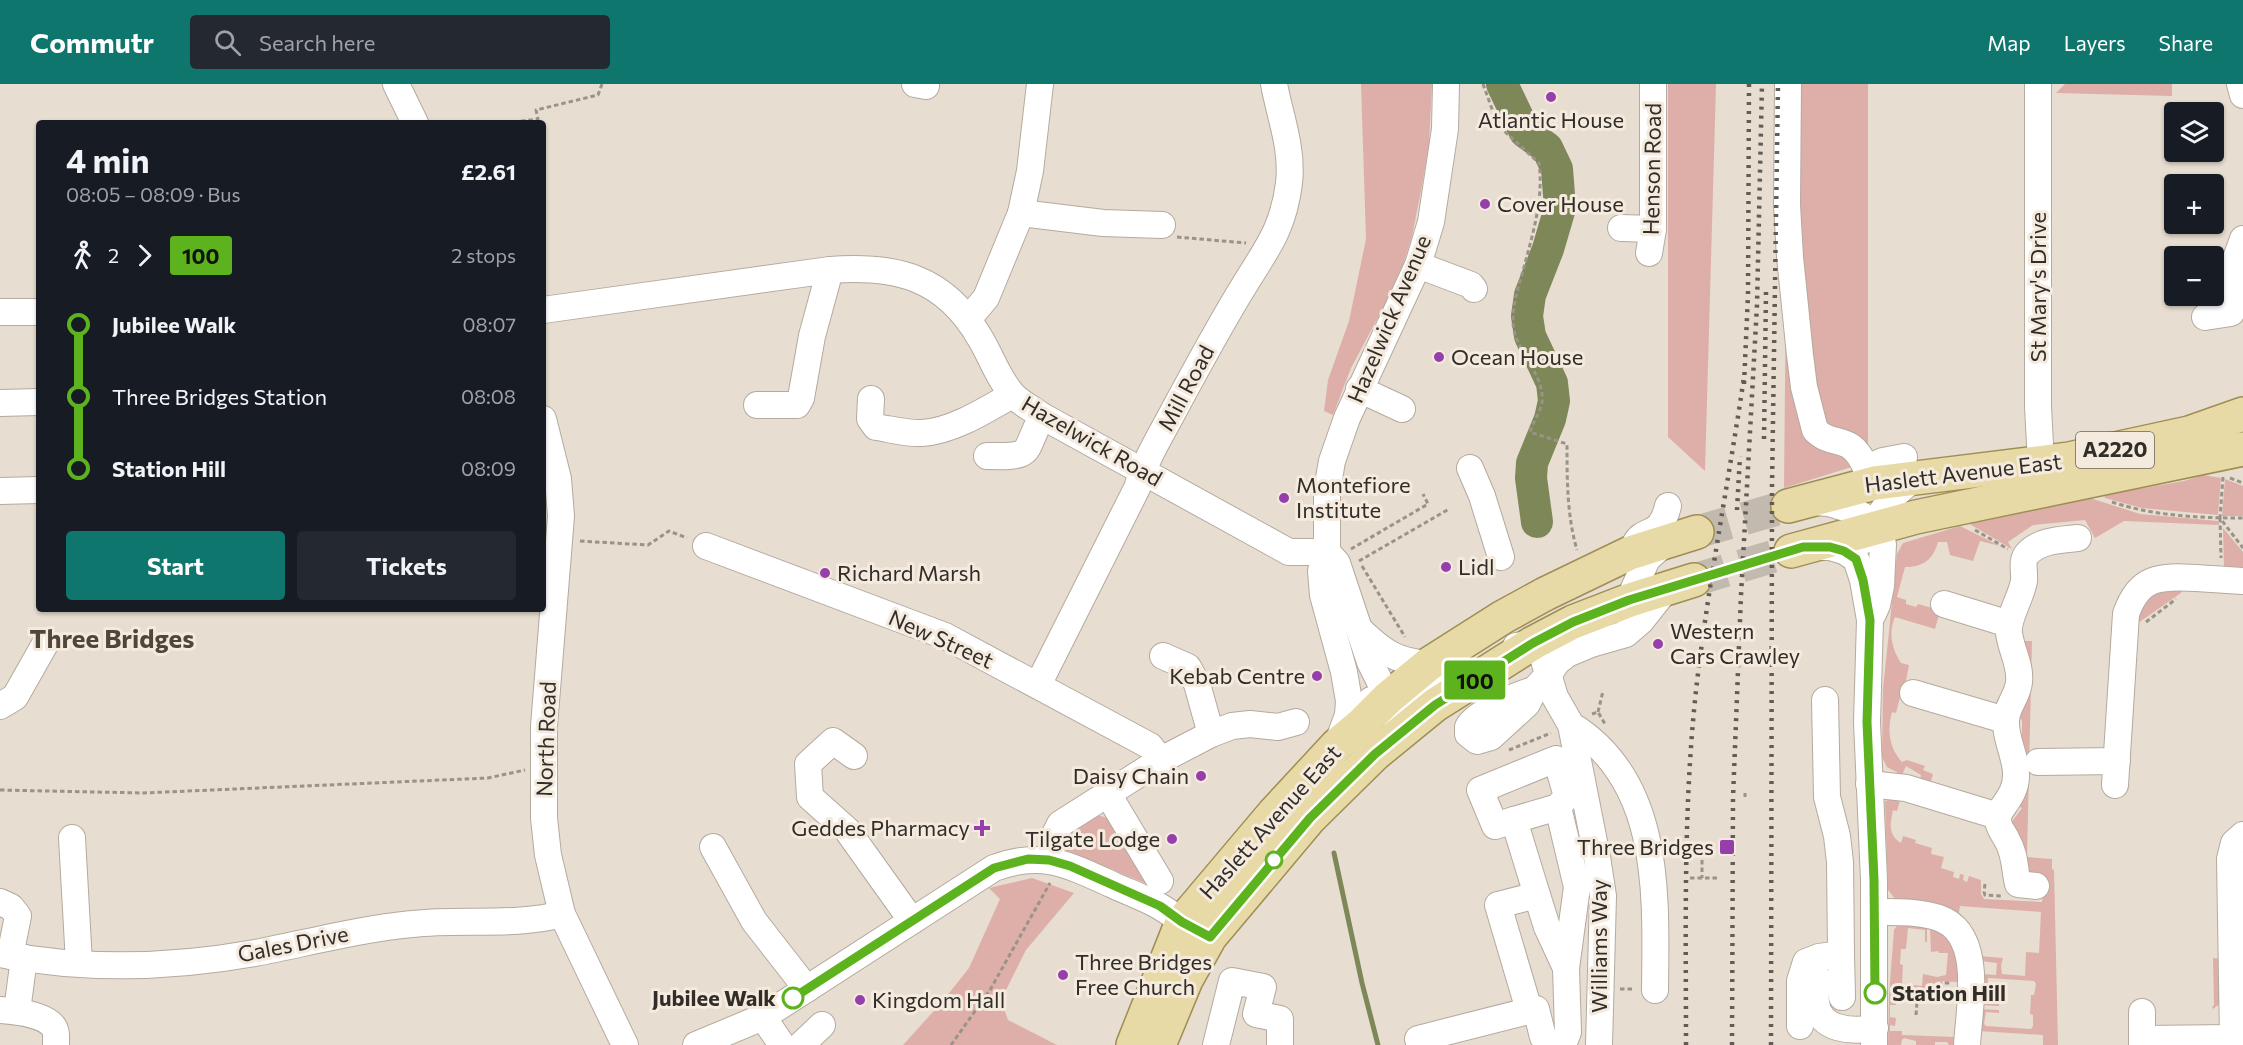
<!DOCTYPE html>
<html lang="en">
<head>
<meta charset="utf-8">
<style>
	:root { --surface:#171b24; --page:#242831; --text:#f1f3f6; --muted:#9ea1a6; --accent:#0f766e }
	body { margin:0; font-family:Commissioner,sans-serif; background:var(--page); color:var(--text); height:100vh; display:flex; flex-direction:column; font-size:22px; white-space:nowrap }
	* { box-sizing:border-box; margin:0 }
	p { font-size:20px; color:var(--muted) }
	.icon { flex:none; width:33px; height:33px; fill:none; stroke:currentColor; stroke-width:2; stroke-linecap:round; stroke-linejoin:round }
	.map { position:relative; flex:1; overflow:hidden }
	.side { position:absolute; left:36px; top:36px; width:510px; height:492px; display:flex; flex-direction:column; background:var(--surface); border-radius:6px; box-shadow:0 2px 4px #0004 }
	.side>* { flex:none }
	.badge { padding:0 12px; border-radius:4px; font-size:21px; line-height:39px }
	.tools { position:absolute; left:2164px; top:18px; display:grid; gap:12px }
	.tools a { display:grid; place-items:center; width:60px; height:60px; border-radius:6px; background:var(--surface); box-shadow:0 2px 4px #0004; font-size:30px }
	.map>.badge { position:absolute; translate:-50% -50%; box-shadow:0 0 0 3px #fff }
	.legs { display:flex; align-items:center; gap:9px; height:66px; padding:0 30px; font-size:20px }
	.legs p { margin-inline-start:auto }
	.head { display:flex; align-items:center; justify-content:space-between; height:102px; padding:0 30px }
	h1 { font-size:33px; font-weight:700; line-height:45px }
	.primary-button { display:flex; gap:12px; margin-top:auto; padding:12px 30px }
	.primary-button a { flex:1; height:69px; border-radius:6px; background:var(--accent); color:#fff; font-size:24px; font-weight:700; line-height:69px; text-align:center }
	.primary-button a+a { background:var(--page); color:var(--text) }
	ul { padding:0 30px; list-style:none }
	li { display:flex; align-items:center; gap:21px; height:72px; font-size:22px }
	li i { display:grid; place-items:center; width:9px; height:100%; margin:0 8px; background:currentColor }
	li i::after { content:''; width:15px; height:15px; margin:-8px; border:4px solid; border-radius:50%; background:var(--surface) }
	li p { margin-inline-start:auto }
	li:first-child i { background:linear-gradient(#0000 50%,currentColor 0) }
	li:last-child i { background:linear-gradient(currentColor 50%,#0000 0) }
	header { display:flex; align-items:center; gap:36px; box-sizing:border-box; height:84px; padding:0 30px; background:var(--accent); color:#fff }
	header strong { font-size:28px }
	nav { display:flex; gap:33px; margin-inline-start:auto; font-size:21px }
	.search { width:420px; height:54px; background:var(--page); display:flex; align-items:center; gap:15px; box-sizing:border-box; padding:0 21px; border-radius:6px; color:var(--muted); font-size:22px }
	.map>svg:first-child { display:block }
	.green { fill:#deafa9 }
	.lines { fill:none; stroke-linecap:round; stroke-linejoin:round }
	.stream { stroke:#7e8758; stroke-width:5 }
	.river { stroke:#7e8758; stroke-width:32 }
	.major-tunnel { stroke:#c3baaf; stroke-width:33; stroke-dasharray:33 16; stroke-linecap:butt }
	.minor-casing { stroke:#b4aa9e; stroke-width:28 }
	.major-casing { stroke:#9e8e54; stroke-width:36 }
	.path { stroke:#9a938a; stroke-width:3; stroke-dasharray:4.5 3; stroke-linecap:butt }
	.minor { stroke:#fff; stroke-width:26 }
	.major { stroke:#e8daa6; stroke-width:33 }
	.rail { stroke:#625c55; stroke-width:4.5; stroke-dasharray:3 6; stroke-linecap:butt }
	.line-1-casing { stroke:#fff; stroke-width:14 }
	.line-1 { stroke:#5cb31e; stroke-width:9 }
	.poi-dot { fill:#963fab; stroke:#f4eade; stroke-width:2 }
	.stop-1-dot { fill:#fff; stroke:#5cb31e; stroke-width:3 }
	.labels { text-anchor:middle; stroke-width:6; stroke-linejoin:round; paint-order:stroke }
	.shield { fill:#f4eade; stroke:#6c665f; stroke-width:1.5 }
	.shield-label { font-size:21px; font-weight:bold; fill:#312d28 }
	.poi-label { font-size:22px; fill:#312d28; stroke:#f4eade; text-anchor:start }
	.street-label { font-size:22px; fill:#312d28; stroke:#f4eade }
	.stop-label { font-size:22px; font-weight:bold; fill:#312d28; stroke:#f4eade; text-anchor:start }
	.quarter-label { font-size:26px; font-weight:bold; fill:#4f463c; stroke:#f4eade }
</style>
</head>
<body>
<header>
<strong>Commutr</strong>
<div class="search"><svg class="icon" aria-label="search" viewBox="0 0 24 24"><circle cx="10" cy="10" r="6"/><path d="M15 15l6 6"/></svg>Search here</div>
<nav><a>Map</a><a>Layers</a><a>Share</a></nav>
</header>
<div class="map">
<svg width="2243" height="961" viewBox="0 0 2243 961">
	<rect width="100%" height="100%" fill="#e7ddd1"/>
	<g class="green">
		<path d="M1361,0H1432L1429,60L1421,107L1412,152L1399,194L1351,284L1333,331L1324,327L1328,296L1349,237L1366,155Z"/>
		<path d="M1668,0H1716L1705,387L1668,353Z"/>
		<path d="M1788,0H1868V378L1784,404Z"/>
		<path d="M2065,0H2172V12L2056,9Z"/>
		<path d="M2203,391L2221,394L2218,431L2142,424L2105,414L2104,411L2184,397Z"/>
		<path d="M2225,395L2243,402V432H2222Z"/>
		<path d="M2090,414L2140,430L2218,437L2219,441L2124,437L2095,454L2085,436L2033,441L2008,458L2012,465L1968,439Z"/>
		<path d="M1960,442L2000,462L1980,457L1973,477L1950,471L1947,458H1938C1933,476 1923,483 1905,483L1897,513L1906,516V520L1916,523L1918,520L1936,525L1941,524L1935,545L1895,533C1888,549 1892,565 1901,579L1909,581L1903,613H1900L1896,629L1892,628C1887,646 1889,664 1902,678L1907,676L1925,682L1923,686L1933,690L1930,701L1920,698L1921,691L1906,682L1902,691L1887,683L1882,673L1883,605L1897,470L1903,459Z"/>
		<path d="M2223,444L2243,468V488H2229L2228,483H2224Z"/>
		<path d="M2183,502L2181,509L2138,539L2135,530L2152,508Z"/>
		<path d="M2017,557H2032L2027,773L2052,775V785L2054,786L2058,961H2043V951L1978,947L1979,925L1999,926V929L1986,928L1984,940L1986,942L2031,945L2033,942V931L2030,930L2031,911H2034L2036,900L2034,897L1988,894L1987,908L2000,909L1999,922L1980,921L1982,890L1996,891L1997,879L1981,877L1980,872L2003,874L2001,881L2002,890L2025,892L2026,868L2039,869L2041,828L1960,822L1958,834L1896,816L1888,806L1885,717L1901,713L1897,727L1893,726C1890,739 1888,752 1901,759L1903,752L1916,756L1915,759L1932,764L1931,770L1944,773L1941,784L1954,788L1953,793L1959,795L1960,790L1964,791L1963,796L1967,798L1969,792L1981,796V810L1984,815L2042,818L2043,792L2026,788L2008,743L2022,724L2015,720L2014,650H2022V637L2017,629Z"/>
		<path d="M1097,731L1108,734L1154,803L1090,776L1077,774L1065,766L1064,749Z"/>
		<path d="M1032,794L1074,809L1026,866L1001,916L1008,936L1057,961H903L942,918L969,884L1000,815L989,804Z"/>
		<path d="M1898,840L1927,842V858H1925V846L1908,844L1906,865H1901L1900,880L1903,881L1902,900L1922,902L1923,890L1937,893L1946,891L1948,869H1939L1938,867L1931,868L1930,843C1958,856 1956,871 1959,898L1939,897L1938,904L1917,903L1916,911L1897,910L1896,921H1890V933L1896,934L1895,942L1890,941V947H1902V951L1956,953V961H1949L1947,958H1935V961H1916V957L1904,954L1902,956L1901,961H1888L1889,911L1894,846Z"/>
		<path d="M2213,874L2221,875L2226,915L2213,925L2212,923L2214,921Z"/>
	</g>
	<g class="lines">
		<path class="stream" d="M1334,769L1362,899L1378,961"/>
		<path class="river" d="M1502,0L1525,48L1547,64L1557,85L1560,124L1548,165L1530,211L1527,232L1530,252L1552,299L1554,317L1550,335L1532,379L1531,394L1537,438"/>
		<g class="major-tunnel">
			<path d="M1697,448L1788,422"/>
			<path d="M1694,496L1791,467"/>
		</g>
		<g class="minor-casing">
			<g id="minor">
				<path d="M396,0L415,39"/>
				<path d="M915,0L926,2"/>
				<path d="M1788,0L1787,121L1790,173L1800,271L1804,303L1815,346C1834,365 1850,347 1866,384"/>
				<path d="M2038,0V323L2042,397"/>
				<path d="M2240,0L2243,11"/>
				<path d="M1021,129L1103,139L1162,141"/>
				<path d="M1621,144L1653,145"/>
				<path d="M1649,169L1653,145V0"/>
				<path d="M1418,181L1471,201L1474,205"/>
				<path d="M543,226L830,186C896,181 945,193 980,254C991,272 998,294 1012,310C1020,319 1033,325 1042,332L1289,468H1327"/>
				<path d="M0,228H39"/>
				<path d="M2205,233L2231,229L2234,180L2243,155"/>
				<path d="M968,235L986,214L1021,129L1030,87L1040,0"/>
				<path d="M1359,305L1402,325"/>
				<path d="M871,315L870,335L876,343C890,345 907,350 922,349C953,347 986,326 1012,311"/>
				<path d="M0,319L39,318"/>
				<path d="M757,321H797L801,314L812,252L830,186"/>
				<path d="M543,335L558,395L561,432L544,642V734L548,771L562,830L625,961"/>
				<path d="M987,372C1036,373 1022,370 1042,332"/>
				<path d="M1470,384L1482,412L1501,473"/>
				<path d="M1866,400V384L1883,377L1904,373"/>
				<path d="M0,407L39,406"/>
				<path d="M1813,418L1829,419L1852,426L1865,433L1883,460L1881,502L1877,521L1873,530"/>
				<path d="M1865,456C1884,425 1885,415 1917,393"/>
				<path d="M1635,460C1644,442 1660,456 1668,422"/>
				<path d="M706,462L945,552L1150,662L1161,676"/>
				<path d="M1813,463H1830L1844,467L1856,475L1863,496L1870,536L1867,638L1874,796V961"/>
				<path d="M1327,468L1337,479L1370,578L1388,614L1391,630"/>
				<path d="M1944,520L2009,540"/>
				<path d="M1624,527L1647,475L1667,457"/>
				<path d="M1361,547C1383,568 1397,578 1429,580"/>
				<path d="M1516,562L1533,559L1543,573L1555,613L1571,641L1597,773L1603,812L1599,961"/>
				<path d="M1163,572L1188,583L1197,600L1211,650"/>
				<path d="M1038,601L1137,404C1145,376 1161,351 1174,326C1195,287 1216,248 1239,210C1263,169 1283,149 1289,99C1293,64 1280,33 1274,0"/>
				<path d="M1534,606C1518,610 1475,629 1468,643V650L1477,657L1491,653L1527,620L1534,606L1549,590L1557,578L1567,570L1591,560L1626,550L1641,537L1667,504"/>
				<path d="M1913,609L2005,636"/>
				<path d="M1371,616C1377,622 1383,629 1392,628C1407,626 1432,605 1445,597"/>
				<path d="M0,622L15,613L45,560"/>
				<path d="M1571,641C1662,697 1656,811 1655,906"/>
				<path d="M1337,661L1348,631L1349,617L1344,588L1323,511L1321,487L1327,468V406L1332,377L1347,334L1418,181L1431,138L1445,45L1446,0"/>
				<path d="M854,672L833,657L808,680L810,713L847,746L912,837"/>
				<path d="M2038,678L2117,677"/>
				<path d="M1869,700L1906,704L1998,732"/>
				<path d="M2115,701L2126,530C2139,492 2160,492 2196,494C2212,495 2227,496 2243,497"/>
				<path d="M1108,710L1160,797"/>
				<path d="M1514,736L1558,723"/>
				<path d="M2243,751L2234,759L2230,775L2233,954H2243"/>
				<path d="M72,754L79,879"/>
				<path d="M713,763L754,837L807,905"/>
				<path d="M1049,776L1055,750L1060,740L1161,676L1211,650L1232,642L1250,640L1278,643L1296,638"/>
				<path d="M2036,802L2018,800C2014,784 2016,772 2007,756C2004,750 1998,743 1998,736C1997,724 2017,713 2016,690C2016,672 2005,655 2006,637C2006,623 2018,612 2019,598C2021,581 2011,566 2009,549C2007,535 2021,514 2024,497C2025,489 2021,477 2027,470C2040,456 2060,456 2078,454"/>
				<path d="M1537,811L1547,843L1566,884"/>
				<path d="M0,818L11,823L18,832L10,872"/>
				<path d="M1874,828C1896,828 1918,827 1939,834C1985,850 1969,924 1967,961"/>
				<path d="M0,870C83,886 171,884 255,869C307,859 359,845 412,840C461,834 514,843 562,830"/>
				<path d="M1841,870L1842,913"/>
				<path d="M1818,894C1817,902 1815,911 1816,918C1818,947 1854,948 1875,944"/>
				<path d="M0,926C14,927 43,930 53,942C57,947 56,954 56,961"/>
				<path d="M1529,926L1498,821L1537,811L1514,736L1495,742L1480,706L1556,675L1567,712L1558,723L1577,803L1566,884L1568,948L1563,961"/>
				<path d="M17,927L24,874"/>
				<path d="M2142,928V961"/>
				<path d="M763,933L782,961"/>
				<path d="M1800,942V897L1806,878L1819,873L1841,870L1840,778L1837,752L1827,713L1825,616"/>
				<path d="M2143,955L2233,954"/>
				<path d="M696,961L763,933L994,784C1042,766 1069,781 1113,801C1128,808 1145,814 1159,822C1173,830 1184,840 1198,847"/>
				<path d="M801,961L822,941"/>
				<path d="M1216,961L1232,897L1263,903L1256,930L1280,935V961"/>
				<path d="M1420,961L1418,955L1536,925L1543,953L1553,961"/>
			</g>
		</g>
		<g class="major-casing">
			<g id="major">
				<path d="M1788,422L1875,399L2069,375L2189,349L2243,330"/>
				<path d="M1791,467L1916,433L2243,365"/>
				<path d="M1133,961L1182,838L1274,729L1337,661L1363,639L1388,614L1429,580L1503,533L1545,510L1630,469L1697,448"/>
				<path d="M1159,961L1186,896L1210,853L1310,734L1375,670L1435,621L1533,559L1573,538L1630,516L1694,496"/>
			</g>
		</g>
		<g class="path">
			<path d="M1483,0L1492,25L1503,46L1539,79C1544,116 1532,152 1523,187C1518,204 1513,220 1513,237C1513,266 1545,289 1542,318C1540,329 1533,338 1530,348L1567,360C1567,396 1567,432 1577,466"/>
			<path d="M506,39L538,35L536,26L598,11L602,0"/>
			<path d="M1177,153L1246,159"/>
			<path d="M2223,393L2220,434L2243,464"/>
			<path d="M2230,394L2243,399"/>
			<path d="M2112,418C2154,432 2199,434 2243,434"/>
			<path d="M2220,434L2221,474"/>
			<path d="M1975,446L2008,465"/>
			<path d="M580,457L648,461L669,447L687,454"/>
			<path d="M1351,465L1428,420L1423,410"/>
			<path d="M1359,477L1449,425"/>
			<path d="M1362,482L1405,553"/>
			<path d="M2146,538L2176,515"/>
			<path d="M1598,628L1603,607"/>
			<path d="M1592,630L1598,628L1605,640"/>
			<path d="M1509,666L1551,649"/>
			<path d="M0,706L143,709L488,694L525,686"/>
			<path d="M1745,709V713"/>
			<path d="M1702,776V794"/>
			<path d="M1690,794H1720"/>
			<path d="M1985,800L1984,808L1985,811L2002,812"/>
			<path d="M1620,905H1635"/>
			<path d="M1916,931L1918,904L1940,906L1941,899H1951"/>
			<path d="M951,961L990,906L1050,799"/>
		</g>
		<use href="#minor" class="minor"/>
		<use href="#major" class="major"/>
		<g class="rail">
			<path d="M1744,300L1748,211L1749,0"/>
			<path d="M1764,355L1766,208"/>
			<path d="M1737,426L1740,372"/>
			<path d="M1686,961C1686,840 1683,719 1697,598C1709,496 1729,395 1744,293"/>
			<path d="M1732,961L1733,714L1741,511L1757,221L1762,0"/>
			<path d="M1771,961L1772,403L1778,0"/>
		</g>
	</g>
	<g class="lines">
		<g class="line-1-casing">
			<path id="line-1" d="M793,914L994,784L1028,775L1049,776L1070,782L1160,822L1182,838L1210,853L1310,734L1375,670L1435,621L1533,559L1573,538L1629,516L1803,463H1830L1844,467L1856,475L1863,496L1870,536L1867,638L1874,796L1875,909"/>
		</g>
		<use href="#line-1" class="line-1"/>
	</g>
	<g class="poi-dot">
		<circle cx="1551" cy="13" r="6"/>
		<circle cx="1485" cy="120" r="6"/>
		<circle cx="1439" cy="273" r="6"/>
		<circle cx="1284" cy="414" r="6"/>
		<circle cx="1446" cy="483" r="6"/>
		<circle cx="825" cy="489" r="6"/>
		<circle cx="1658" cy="560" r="6"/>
		<circle cx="1317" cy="592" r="6"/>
		<circle cx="1201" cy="692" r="6"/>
		<path d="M979 735h6v6h6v6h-6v6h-6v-6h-6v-6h6z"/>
		<circle cx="1172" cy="755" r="6"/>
		<rect x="1719" y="755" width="16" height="16" rx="3"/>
		<circle cx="1063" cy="891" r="6"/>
		<circle cx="860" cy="916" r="6"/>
	</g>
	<g class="stop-1-dot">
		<circle cx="1274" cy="776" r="8"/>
		<circle cx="1875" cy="909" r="10"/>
		<circle cx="793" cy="914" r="10"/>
	</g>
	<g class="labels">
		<rect class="shield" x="2076" y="348" width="78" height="36" rx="4.5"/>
		<g class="shield-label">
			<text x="2115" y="373">A2220</text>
		</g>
		<g class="poi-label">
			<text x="1551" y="44" text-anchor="middle">Atlantic House</text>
			<text x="1497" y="128">Cover House</text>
			<text x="1451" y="281">Ocean House</text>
			<text x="1296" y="409">Montefiore<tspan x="1296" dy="25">Institute</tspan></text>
			<text x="1458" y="491">Lidl</text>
			<text x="837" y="497">Richard Marsh</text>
			<text x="1670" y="555">Western<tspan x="1670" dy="25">Cars Crawley</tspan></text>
			<text x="1305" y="600" text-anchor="end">Kebab Centre</text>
			<text x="1189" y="700" text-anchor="end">Daisy Chain</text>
			<text x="970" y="752" text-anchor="end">Geddes Pharmacy</text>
			<text x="1160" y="763" text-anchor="end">Tilgate Lodge</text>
			<text x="1714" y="771" text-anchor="end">Three Bridges</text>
			<text x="1075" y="886">Three Bridges<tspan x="1075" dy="25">Free Church</tspan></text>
			<text x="872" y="924">Kingdom Hall</text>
		</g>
		<g class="street-label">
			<text transform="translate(1652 85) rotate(-89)" y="8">Henson Road</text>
			<text transform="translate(2038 203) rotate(-90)" y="8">St Mary's Drive</text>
			<text transform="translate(1389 235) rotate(-67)" y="8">Hazelwick Avenue</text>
			<text transform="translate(1186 304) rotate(-62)" y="8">Mill Road</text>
			<text transform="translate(1092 357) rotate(30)" y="8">Hazelwick Road</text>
			<text transform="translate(1963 389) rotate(-7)" y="8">Haslett Avenue East</text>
			<text transform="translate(941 555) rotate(24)" y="8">New Street</text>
			<text transform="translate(546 655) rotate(-88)" y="8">North Road</text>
			<text transform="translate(1270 738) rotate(-48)" y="8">Haslett Avenue East</text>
			<text transform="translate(293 860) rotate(-11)" y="8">Gales Drive</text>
			<text transform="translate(1599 862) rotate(-90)" y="8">Williams Way</text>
		</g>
		<g class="stop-label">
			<text x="1892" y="917">Station Hill</text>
			<text x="776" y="922" text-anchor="end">Jubilee Walk</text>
		</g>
		<g class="quarter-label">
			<text x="112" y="564">Three Bridges</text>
		</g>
	</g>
</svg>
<div class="tools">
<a><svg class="icon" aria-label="layers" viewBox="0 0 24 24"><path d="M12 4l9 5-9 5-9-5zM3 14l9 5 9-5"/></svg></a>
<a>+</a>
<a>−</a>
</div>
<b class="badge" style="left:1475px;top:596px;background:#5cb31e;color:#111">100</b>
<section class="side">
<div class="head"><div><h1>4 min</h1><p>08:05 – 08:09 · Bus</p></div><b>£2.61</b></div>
<div class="legs"><svg class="icon" aria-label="walk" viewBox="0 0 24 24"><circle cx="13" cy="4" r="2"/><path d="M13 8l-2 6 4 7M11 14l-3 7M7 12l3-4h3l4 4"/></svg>2<svg class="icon" aria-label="forward" viewBox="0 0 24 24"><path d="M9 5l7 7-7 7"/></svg><b class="badge" style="background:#5cb31e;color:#111">100</b><p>2 stops</p></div>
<ul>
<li><i style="color:#5cb31e"></i><b>Jubilee Walk</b><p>08:07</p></li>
<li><i style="color:#5cb31e"></i><span>Three Bridges Station</span><p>08:08</p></li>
<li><i style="color:#5cb31e"></i><b>Station Hill</b><p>08:09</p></li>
</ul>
<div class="primary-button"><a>Start</a><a>Tickets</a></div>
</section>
</div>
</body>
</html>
